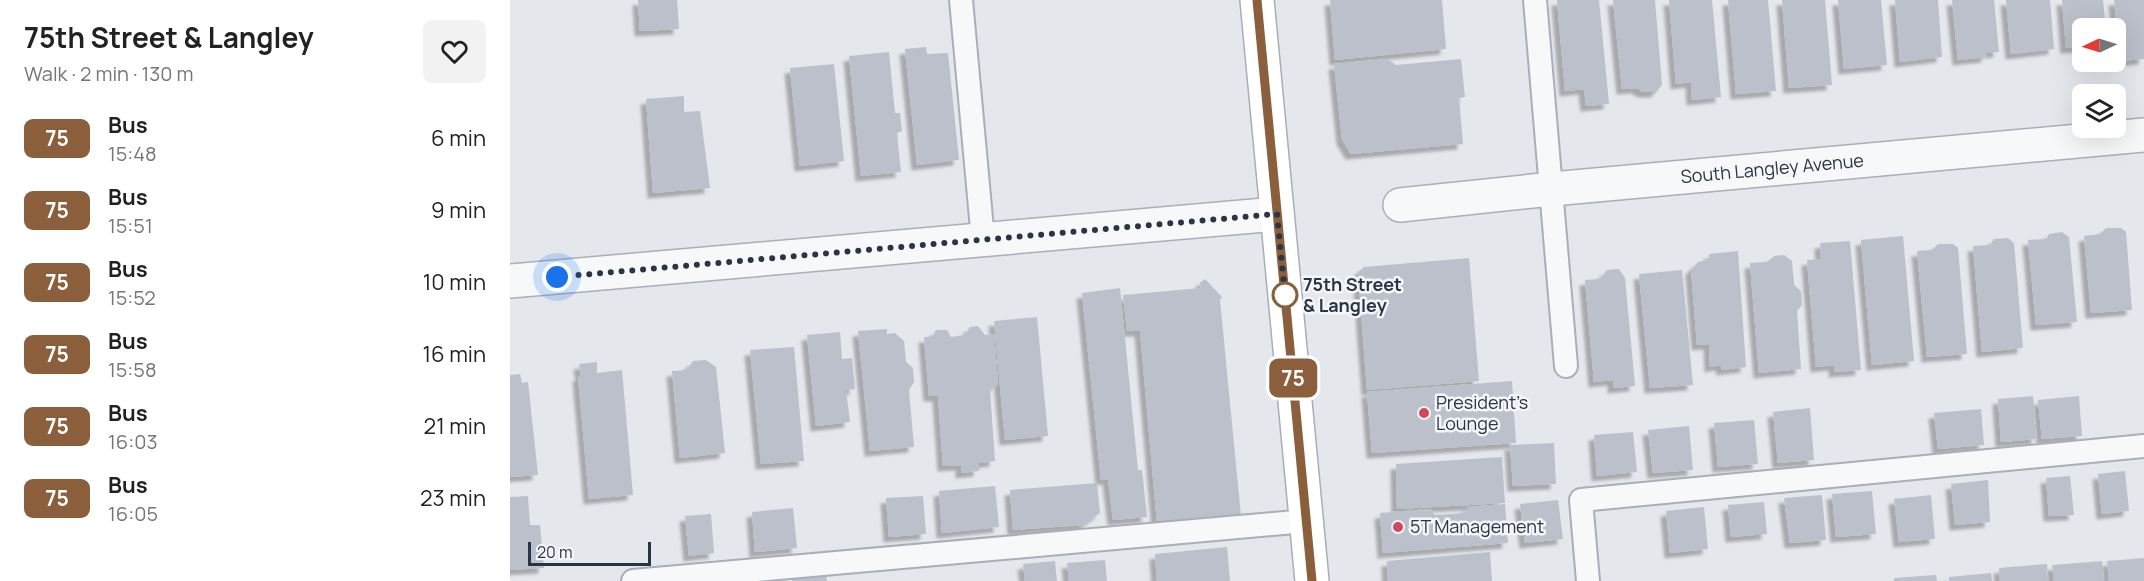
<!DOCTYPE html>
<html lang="en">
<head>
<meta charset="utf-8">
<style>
	:root { --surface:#fff; --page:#f2f2f2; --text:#222; --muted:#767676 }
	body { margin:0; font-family:Manrope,sans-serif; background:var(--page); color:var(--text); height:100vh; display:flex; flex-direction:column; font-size:22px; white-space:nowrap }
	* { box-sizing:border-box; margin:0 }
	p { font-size:20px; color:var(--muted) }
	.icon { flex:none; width:33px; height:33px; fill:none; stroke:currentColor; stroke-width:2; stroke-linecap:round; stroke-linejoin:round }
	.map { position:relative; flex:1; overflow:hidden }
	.side { display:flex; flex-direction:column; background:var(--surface); width:510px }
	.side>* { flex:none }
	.badge { padding:0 12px; border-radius:9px; font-size:21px; line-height:39px }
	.needle { width:39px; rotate:266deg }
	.buttons { position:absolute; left:1562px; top:18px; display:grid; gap:12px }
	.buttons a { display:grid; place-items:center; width:54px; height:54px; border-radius:9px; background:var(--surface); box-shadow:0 6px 24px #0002; font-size:30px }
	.scale { position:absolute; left:18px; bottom:15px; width:123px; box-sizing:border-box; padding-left:6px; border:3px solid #2b3445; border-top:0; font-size:16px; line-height:21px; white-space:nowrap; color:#2b3445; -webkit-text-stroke:4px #f4f6f9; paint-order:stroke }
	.you { position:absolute; width:30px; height:30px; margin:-15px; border:4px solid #fff; border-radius:50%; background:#1a73e8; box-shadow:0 0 0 9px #1a73e833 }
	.map>.badge { position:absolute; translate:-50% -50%; box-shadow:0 0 0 3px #fff }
	.round { display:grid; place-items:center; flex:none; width:63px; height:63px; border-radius:9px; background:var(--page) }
	.head { display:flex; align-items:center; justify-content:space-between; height:102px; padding:0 24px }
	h1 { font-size:28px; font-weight:700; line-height:45px }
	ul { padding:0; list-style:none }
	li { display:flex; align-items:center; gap:18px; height:72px; padding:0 24px }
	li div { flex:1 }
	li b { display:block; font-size:22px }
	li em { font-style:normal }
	li .badge { min-width:66px; font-weight:700; text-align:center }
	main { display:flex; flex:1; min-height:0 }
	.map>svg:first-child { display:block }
	.building { fill:#bbc0ca; filter:url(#shadow) }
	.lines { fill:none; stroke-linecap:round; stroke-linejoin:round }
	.lane-casing { stroke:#a9aeb7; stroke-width:26 }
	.street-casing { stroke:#a9aeb7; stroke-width:36 }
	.secondary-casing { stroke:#a9aeb7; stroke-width:36 }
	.lane { stroke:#f7f8fa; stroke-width:22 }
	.street { stroke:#f7f8fa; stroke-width:33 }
	.secondary { stroke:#fff; stroke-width:33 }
	.line-casing { stroke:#fff; stroke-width:14 }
	.line { stroke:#8b5e3c; stroke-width:9 }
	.walk { stroke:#2b3445; stroke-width:6; stroke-dasharray:0 10.8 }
	.stop-dot { fill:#fff; stroke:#8b5e3c; stroke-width:3 }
	.poi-dot { fill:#d1495b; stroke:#f4f6f9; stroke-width:2 }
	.labels { text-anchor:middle; stroke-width:5; stroke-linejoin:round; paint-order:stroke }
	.street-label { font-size:18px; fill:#2b3445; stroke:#f4f6f9 }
	.stop-label { font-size:18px; font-weight:bold; fill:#2b3445; stroke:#f4f6f9; text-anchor:start }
	.poi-label { font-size:18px; fill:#2b3445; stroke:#f4f6f9; text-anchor:start }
</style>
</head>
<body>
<main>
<section class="side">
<div class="head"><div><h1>75th Street &amp; Langley</h1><p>Walk · 2 min · 130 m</p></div><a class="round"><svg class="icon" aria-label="heart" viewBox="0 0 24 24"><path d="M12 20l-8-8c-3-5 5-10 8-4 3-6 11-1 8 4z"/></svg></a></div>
<ul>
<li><span class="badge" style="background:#8b5e3c;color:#fff">75</span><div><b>Bus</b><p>15:48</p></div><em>6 min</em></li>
<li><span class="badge" style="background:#8b5e3c;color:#fff">75</span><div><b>Bus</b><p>15:51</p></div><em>9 min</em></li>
<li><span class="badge" style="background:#8b5e3c;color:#fff">75</span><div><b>Bus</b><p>15:52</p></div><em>10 min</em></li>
<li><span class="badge" style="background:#8b5e3c;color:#fff">75</span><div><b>Bus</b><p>15:58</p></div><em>16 min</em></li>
<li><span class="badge" style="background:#8b5e3c;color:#fff">75</span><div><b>Bus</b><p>16:03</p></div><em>21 min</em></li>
<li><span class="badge" style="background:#8b5e3c;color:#fff">75</span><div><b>Bus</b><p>16:05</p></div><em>23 min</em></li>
</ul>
</section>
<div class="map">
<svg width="1634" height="581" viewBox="0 0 1634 581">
	<defs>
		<filter id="shadow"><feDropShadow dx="-5.5" dy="5.5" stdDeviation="1.5" flood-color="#0004"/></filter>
	</defs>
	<rect width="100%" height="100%" fill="#e4e7ec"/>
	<g class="building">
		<path d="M128,0H167L169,29L130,31Z"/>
		<path d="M820,0H932L936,49L825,60Z"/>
		<path d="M1047,0H1089L1099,104L1076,106L1074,89L1055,91Z"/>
		<path d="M1103,0H1145L1152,85L1146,92H1133L1127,88L1112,89Z"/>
		<path d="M1159,0H1202L1211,97L1182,100L1181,82L1166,84Z"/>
		<path d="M1218,0H1258L1266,91L1226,94Z"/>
		<path d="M1272,0H1315L1322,85L1279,88Z"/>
		<path d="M1328,0H1371L1377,65L1334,69Z"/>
		<path d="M1385,0H1428L1432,57L1390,62Z"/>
		<path d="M1442,0H1484L1489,52L1476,53L1477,57L1448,60Z"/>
		<path d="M1496,0H1540L1544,49L1501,54Z"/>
		<path d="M1552,0H1593L1596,28H1572V47L1556,48Z"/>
		<path d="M1604,0H1634V59L1610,61Z"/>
		<path d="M416,47L417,54L438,53L449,160L407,165L395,49Z"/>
		<path d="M379,52L385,113H390L392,131L387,133L391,172L351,176L339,56Z"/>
		<path d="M878,59L886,65L951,59L955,97L949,98L953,144L841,154L832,139L824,64Z"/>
		<path d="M324,64L334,161L290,166L280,68Z"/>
		<path d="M174,96V112L190,111L200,188L143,193L136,99Z"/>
		<path d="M1596,228H1611L1616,232L1622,310L1581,313L1574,236L1590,234Z"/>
		<path d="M1552,232L1559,237L1567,322L1526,325L1518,240L1536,239L1539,234Z"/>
		<path d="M1393,236L1404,361L1362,365L1351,240Z"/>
		<path d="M1498,238L1504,243L1513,348L1472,352L1463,246L1480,245L1484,239Z"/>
		<path d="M1340,241L1351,370L1324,372V365L1306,367L1297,260L1311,259L1310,243Z"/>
		<path d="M1428,244H1443L1448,248L1457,354L1417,357L1407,251L1422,250Z"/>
		<path d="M1228,251L1236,367L1212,370L1211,365L1200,367L1199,344L1187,345L1181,270L1188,262L1199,260V254Z"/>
		<path d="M1274,255L1282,261L1284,285L1291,291L1292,305L1287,311L1291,369L1249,373L1240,263L1257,262L1264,256Z"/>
		<path d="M959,258L969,381L857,390L848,272L854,267Z"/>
		<path d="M1109,269L1115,278L1125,386L1103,388V380L1084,382L1075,280L1090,279L1097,270Z"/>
		<path d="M1172,270L1183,385L1140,388L1129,274Z"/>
		<path d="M695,279L712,297L710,300L731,516L647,523L630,331H617L613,295L691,288L690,283Z"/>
		<path d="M610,288L628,470H632L637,517L603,520L598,479L591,480L572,293Z"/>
		<path d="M527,317L538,436L495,440L484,321Z"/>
		<path d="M468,326L475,335L484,334L488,384L480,390L485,461L469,463V471L451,473V465L433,466L428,396H419L414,337H422L426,330H437L441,337L455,335L460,327Z"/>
		<path d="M377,329V334L385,333L394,341L396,362L403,368L404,382L399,390L404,447L360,451L348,331Z"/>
		<path d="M330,332L332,359L342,358L345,389L336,390L340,422L306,426L297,335Z"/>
		<path d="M284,347L294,461L251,464L240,350Z"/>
		<path d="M196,360L206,367L215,453L170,458L162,371L177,370L183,361Z"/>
		<path d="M87,362V373L112,370L123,495L79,499L68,376H71L69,364Z"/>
		<path d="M10,374L12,383L18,382L28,475L0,477V375Z"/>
		<path d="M1002,381L1006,443L862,453L857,392Z"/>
		<path d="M1523,396L1527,439L1491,442L1488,399Z"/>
		<path d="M1569,396L1572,436L1532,439L1528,400Z"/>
		<path d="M1300,408L1304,460L1268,463L1263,412Z"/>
		<path d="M1471,409L1474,445L1428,449L1424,413Z"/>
		<path d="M1244,420L1248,464L1208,467L1204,423Z"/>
		<path d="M1179,426L1183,470L1143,473L1138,430Z"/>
		<path d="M1123,432L1127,472L1087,476L1084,435Z"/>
		<path d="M1044,443L1046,484L1003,486L1000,445Z"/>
		<path d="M992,457L995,503L887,509L886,464Z"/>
		<path d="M1615,471L1619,511L1592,514L1588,474Z"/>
		<path d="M1560,476L1564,515L1539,516L1536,478Z"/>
		<path d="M1478,480L1480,522L1445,525L1441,484Z"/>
		<path d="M587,483L590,513L573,525L503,530L500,490Z"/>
		<path d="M485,486L489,527L432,533L429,491Z"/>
		<path d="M1362,491L1366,534L1326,537L1322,494Z"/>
		<path d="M1312,495L1316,540L1280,543L1274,498Z"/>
		<path d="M1421,495L1425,539L1389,542L1384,499Z"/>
		<path d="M18,496L20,525H30L34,568L0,570V497Z"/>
		<path d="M413,496L416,534L379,537L376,498Z"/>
		<path d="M1048,500L1053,539L1015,543L1010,504Z"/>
		<path d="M1254,502L1257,534L1221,537L1218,505Z"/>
		<path d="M995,504L998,543L873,553L870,513L920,509L925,515L957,513V507Z"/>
		<path d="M1194,507L1198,549L1160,553L1156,511Z"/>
		<path d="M283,508L287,548L245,552L242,512Z"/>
		<path d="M201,514L204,553L179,556L175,516Z"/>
		<path d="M717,547L720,581H647L645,554Z"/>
		<path d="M980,552L982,581H878L877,561Z"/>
		<path d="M1634,558V581H1599L1597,561Z"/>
		<path d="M595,560L597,581H559L557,563Z"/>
		<path d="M545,561L547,581H515L513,564Z"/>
		<path d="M1592,561L1594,581H1544L1542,565Z"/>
		<path d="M1537,564L1538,581H1490L1489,568Z"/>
		<path d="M1481,573L1482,581H1439V577Z"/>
		<path d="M1426,575L1427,581H1384V578Z"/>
		<path d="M316,576L317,581H282V579Z"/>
	</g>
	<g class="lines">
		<g class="lane-casing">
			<g id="lane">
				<path d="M451,0L473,240"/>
				<path d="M1025,0L1056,366"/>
				<path d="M123,581L796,521"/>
				<path d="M1078,581L1071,500L1634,446"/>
			</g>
		</g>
		<g class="street-casing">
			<g id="street">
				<path id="s1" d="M890,205L1042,189L1634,135"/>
				<path d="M0,281L767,214"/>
			</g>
		</g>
		<g class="secondary-casing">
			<path id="secondary" d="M747,0L802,581"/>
		</g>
		<use href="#lane" class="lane"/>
		<use href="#street" class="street"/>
		<use href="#secondary" class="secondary"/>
	</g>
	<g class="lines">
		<g class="line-casing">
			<path id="line" d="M747,0L802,581"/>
		</g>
		<use href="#line" class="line"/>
		<path class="walk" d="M47,277L767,214L775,295"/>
	</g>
	<circle class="stop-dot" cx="775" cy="295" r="12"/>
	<g class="poi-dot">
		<circle cx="914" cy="413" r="6"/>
		<circle cx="888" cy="527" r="6"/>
	</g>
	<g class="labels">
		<g class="street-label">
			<text dy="6" stroke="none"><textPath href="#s1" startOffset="374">South Langley Avenue</textPath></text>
		</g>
		<g class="stop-label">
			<text x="793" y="291">75th Street<tspan x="793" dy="21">&amp; Langley</tspan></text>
		</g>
		<g class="poi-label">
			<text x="926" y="409">President’s<tspan x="926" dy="21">Lounge</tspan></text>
			<text x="900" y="533">5T Management</text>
		</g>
	</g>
</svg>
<div class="buttons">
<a><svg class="needle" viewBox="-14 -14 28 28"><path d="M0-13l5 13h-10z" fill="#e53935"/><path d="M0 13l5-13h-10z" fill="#767676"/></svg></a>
<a><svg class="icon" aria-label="layers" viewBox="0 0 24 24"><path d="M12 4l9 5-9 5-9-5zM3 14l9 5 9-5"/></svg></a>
</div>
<div class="scale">20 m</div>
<div class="you" style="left:47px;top:277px"></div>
<b class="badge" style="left:783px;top:378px;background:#8b5e3c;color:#fff">75</b>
</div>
</main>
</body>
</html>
